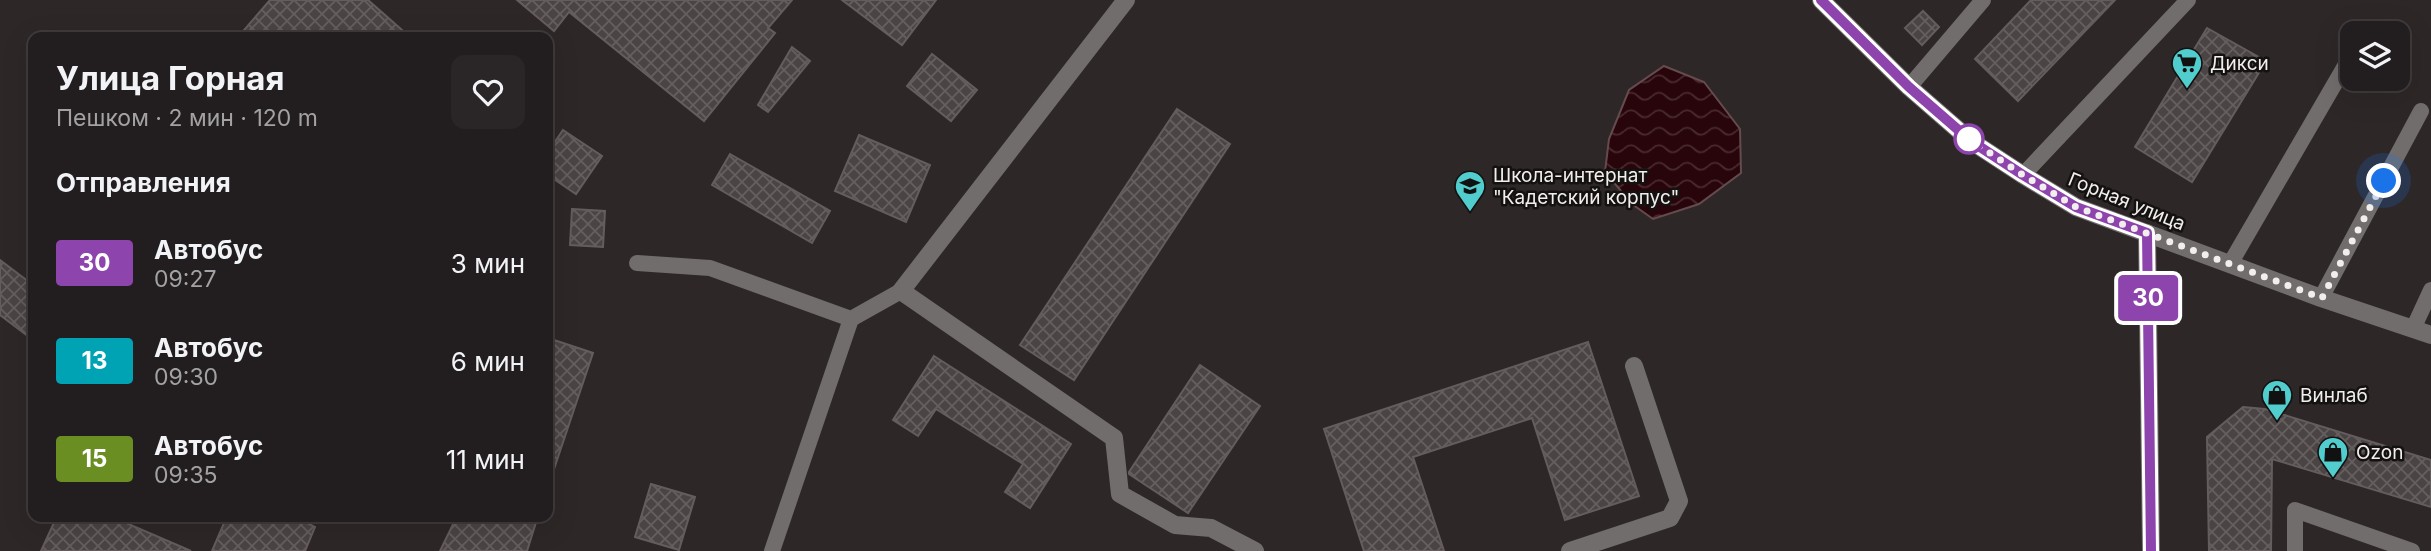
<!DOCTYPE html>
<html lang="ru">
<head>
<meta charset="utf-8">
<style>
	:root { --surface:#221d1e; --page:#2a2627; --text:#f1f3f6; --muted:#a2a2a4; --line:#3f3b3c }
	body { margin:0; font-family:Inter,sans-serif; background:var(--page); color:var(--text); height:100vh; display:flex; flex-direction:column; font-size:26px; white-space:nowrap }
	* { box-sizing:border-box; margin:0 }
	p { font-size:23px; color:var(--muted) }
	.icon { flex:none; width:38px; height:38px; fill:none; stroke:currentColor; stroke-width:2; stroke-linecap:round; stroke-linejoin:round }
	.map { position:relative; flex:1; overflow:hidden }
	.panel { position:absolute; left:28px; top:32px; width:525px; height:490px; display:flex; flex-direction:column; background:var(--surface); border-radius:14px; box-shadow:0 7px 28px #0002,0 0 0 2px var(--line) }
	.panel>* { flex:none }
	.badge { padding:0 14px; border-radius:5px; font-size:24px; line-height:46px }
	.fabs { position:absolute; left:2340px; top:21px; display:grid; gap:14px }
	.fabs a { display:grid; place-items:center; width:70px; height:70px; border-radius:14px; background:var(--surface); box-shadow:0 7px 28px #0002,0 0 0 2px var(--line); font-size:35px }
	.you { position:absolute; width:35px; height:35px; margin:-18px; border:5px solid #fff; border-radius:50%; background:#1a73e8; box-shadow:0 0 0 10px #1a73e833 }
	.map>.badge { position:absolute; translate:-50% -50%; box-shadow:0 0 0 4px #fff }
	h2 { padding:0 28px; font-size:26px; line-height:63px }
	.round { display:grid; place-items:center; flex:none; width:74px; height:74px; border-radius:14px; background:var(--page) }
	.summary { display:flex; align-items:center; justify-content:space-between; height:119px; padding:0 28px }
	h1 { font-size:33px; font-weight:700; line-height:52px }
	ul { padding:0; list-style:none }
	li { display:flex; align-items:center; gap:21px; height:98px; padding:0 28px }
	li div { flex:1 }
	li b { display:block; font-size:26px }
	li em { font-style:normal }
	li .badge { min-width:77px; font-weight:700; text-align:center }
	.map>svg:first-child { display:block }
	.water { fill:url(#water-waves); stroke:#654b4e; stroke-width:2 }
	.building { fill:url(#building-cross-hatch); stroke:#655d5d; stroke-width:2 }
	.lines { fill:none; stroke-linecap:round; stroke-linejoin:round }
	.service { stroke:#716d6d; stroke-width:16 }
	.minor { stroke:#716d6d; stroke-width:18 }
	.tertiary { stroke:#716d6d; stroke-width:18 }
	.line-casing { stroke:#fff; stroke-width:16 }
	.line { stroke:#8e44ad; stroke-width:10 }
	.walk { stroke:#f3eeee; stroke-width:7; stroke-dasharray:0 12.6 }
	.stop-dot { fill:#fff; stroke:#8e44ad; stroke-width:3.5 }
	.labels { text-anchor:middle; stroke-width:5; stroke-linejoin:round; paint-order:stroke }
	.poi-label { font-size:19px; fill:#f3eeee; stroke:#141111; text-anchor:start }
	.street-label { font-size:19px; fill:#f3eeee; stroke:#141111 }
</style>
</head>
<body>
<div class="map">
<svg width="2431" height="551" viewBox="0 0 2431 551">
	<defs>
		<pattern id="water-waves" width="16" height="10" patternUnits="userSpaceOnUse" patternTransform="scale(1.75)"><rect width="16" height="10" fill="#28050a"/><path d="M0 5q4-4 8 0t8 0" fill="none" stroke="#482a2e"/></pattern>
		<pattern id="building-cross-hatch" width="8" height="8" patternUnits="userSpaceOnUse" patternTransform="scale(1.75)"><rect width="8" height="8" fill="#4b4444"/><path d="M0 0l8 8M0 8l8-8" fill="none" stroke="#655f5f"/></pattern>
	</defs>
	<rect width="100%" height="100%" fill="#2e2728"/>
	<path class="water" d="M1664,66L1704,82L1740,129L1741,173L1699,204L1653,219L1632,204L1605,172L1609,139L1629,90Z"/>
	<g class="building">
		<path d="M270,0H368L410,37H238Z"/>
		<path d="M517,0H792L768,28L775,33L704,121L569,12L554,31Z"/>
		<path d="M842,0H936L902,45Z"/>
		<path d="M2031,0H2115L2018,101L1975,59Z"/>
		<path d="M1923,11L1939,27L1922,45L1905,28Z"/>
		<path d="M2207,28L2266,61L2192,182L2135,147Z"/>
		<path d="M792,47L810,61L768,112L758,105Z"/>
		<path d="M932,54L977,90L951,121L907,86Z"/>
		<path d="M1177,109L1230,144L1074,380L1020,345Z"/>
		<path d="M563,130L602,156L576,194L548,175V152Z"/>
		<path d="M859,135L930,165L906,222L835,191Z"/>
		<path d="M730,154L830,211L812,243L712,185Z"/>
		<path d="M572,209L605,211L603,247L570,245Z"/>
		<path d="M0,260L33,285V340L0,315Z"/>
		<path d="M548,338L593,353L552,475L548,474Z"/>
		<path d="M1588,342L1639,496L1565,520L1532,418L1413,457L1444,551H1364L1324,429Z"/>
		<path d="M934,356L1071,444L1030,508L1005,492L1023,464L936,409L918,436L893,420Z"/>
		<path d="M1200,365L1260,406L1188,513L1129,474V472Z"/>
		<path d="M2243,407L2265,409L2431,460V507L2272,459L2271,551H2209L2207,437Z"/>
		<path d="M651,484L695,497L679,550L635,537Z"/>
		<path d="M57,516H110L191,551H41Z"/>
		<path d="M227,516H293L315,527L305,551H212Z"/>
		<path d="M457,516H538L527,551H440Z"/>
	</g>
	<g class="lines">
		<g class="service">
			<path d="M1909,87L1983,0"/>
			<path d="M2023,175L2188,0"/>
			<path d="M637,263L710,268L851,319L901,291"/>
			<path d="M2230,264L2345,66"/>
			<path d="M2321,298L2421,111"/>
			<path d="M2413,329L2431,290"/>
			<path d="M772,551L851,319"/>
			<path d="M2295,551V510L2412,551"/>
		</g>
		<g class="minor">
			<path d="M1126,0L901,291L1114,438L1120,494L1175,525L1211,528L1255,551"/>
			<path d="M2147,233L2151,551"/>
			<path d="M1570,551L1670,518L1679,501L1634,366"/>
		</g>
		<path class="tertiary" d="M1821,0L1909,87L1971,141L2023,175L2076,207L2321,298L2431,335"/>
	</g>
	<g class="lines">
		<g class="line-casing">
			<path id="line" d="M1821,0L1909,87L1971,141L2023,175L2076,207L2147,233L2151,551"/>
		</g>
		<use href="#line" class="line"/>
		<path class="walk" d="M1969,139L2023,175L2076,207L2322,298L2384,181"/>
	</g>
	<defs>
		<g id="supermarket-pin" transform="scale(1.575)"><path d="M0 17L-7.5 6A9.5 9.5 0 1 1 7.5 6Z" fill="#52cdcd" stroke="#141111"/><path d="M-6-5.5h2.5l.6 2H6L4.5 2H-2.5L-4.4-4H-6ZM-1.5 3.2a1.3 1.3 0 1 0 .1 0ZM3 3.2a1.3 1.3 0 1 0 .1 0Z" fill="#111"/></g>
		<g id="school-pin" transform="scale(1.575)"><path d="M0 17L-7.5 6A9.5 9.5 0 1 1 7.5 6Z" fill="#52cdcd" stroke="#141111"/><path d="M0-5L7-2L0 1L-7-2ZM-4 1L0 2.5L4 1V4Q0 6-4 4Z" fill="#111"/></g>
		<g id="shop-pin" transform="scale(1.575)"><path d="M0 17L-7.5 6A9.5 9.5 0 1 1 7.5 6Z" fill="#52cdcd" stroke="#141111"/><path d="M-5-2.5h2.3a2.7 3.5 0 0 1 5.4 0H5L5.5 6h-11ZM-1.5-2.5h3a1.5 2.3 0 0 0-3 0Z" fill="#111"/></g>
	</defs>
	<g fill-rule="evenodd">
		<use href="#supermarket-pin" x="2187" y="63"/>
		<use href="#school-pin" x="1470" y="186"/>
		<use href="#shop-pin" x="2277" y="395"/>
		<use href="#shop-pin" x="2333" y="452"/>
	</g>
	<circle class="stop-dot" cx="1969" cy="139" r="14"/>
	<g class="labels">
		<g class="poi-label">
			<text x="2210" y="70">Дикси</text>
			<text x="1493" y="182">Школа-интернат<tspan x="1493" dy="22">"Кадетский корпус"</tspan></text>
			<text x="2300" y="402">Винлаб</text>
			<text x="2356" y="459">Ozon</text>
		</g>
		<g class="street-label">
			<text transform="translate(2127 201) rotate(22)" y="7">Горная улица</text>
		</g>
	</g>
</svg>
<div class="fabs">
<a><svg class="icon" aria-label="layers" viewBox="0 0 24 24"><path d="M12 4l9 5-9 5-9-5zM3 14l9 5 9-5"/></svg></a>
</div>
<div class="you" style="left:2384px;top:181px"></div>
<b class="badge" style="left:2148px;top:298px;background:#8e44ad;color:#fff">30</b>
<section class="panel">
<div class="summary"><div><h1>Улица Горная</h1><p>Пешком · 2 мин · 120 m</p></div><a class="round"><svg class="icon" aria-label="heart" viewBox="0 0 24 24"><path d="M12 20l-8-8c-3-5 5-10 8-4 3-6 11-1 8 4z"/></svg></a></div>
<h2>Отправления</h2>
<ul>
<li><span class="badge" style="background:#8e44ad;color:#fff">30</span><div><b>Автобус</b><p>09:27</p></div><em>3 мин</em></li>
<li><span class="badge" style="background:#00a3b4;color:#fff">13</span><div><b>Автобус</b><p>09:30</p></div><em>6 мин</em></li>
<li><span class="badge" style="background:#6b8e23;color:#fff">15</span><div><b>Автобус</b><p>09:35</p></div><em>11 мин</em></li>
</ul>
</section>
</div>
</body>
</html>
